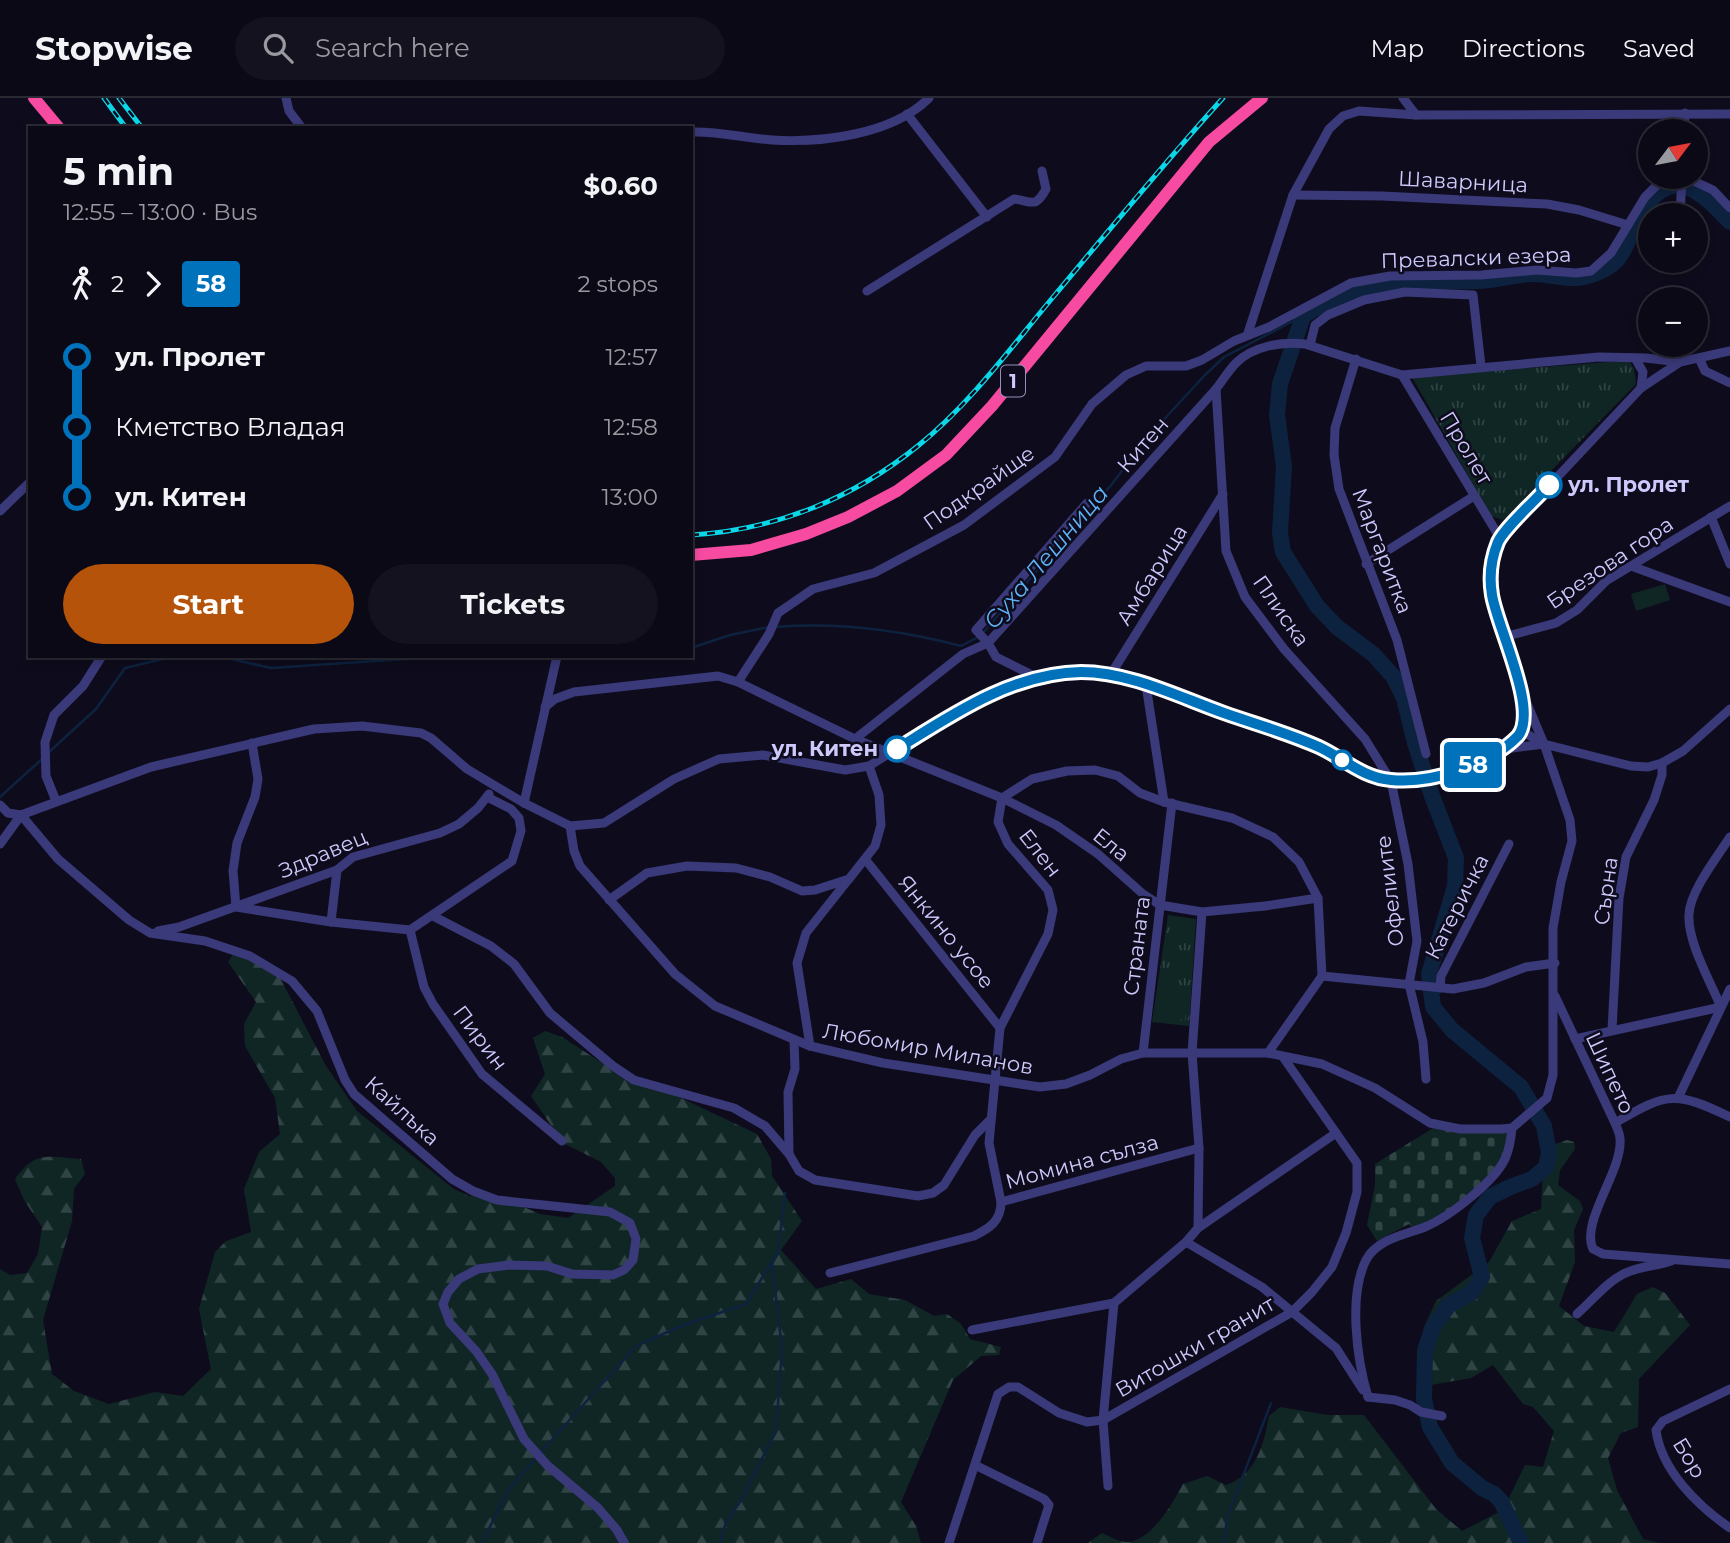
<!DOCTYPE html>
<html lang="en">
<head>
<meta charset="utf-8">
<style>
	:root { --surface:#0a0915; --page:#13121e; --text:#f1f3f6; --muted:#999aa0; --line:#2a2a34; --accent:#b45309 }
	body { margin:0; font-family:Montserrat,sans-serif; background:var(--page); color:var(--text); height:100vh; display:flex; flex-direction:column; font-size:26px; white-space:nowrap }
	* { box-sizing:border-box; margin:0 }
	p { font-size:23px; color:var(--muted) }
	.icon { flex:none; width:38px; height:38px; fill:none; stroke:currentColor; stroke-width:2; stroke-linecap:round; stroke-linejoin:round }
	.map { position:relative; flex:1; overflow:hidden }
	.drawer { position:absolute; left:28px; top:28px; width:665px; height:532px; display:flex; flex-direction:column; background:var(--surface); border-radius:0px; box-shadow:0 4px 10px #0003,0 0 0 2px var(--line) }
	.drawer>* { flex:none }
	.badge { padding:0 14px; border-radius:5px; font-size:24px; line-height:46px }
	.needle { width:46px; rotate:58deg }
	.tools { position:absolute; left:1638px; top:21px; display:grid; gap:14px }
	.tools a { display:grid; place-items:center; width:70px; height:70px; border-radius:50%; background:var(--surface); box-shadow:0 4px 10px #0003,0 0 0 2px var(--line); font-size:35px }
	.map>.badge { position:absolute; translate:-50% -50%; box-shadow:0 0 0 4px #fff }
	.legs { display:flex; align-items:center; gap:10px; height:77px; padding:0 35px; font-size:23px }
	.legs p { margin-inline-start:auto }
	.summary { display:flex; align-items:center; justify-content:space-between; height:119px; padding:0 35px }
	h1 { font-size:38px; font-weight:700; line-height:52px }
	.button { display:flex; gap:14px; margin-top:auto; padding:14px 35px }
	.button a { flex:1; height:80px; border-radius:42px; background:var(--accent); color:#fff; font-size:28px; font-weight:700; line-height:80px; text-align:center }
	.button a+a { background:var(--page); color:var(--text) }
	ul { padding:0 35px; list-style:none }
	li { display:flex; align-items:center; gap:24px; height:70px; font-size:26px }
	li i { display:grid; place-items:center; width:10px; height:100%; margin:0 9px; background:currentColor }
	li i::after { content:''; width:18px; height:18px; margin:-9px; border:5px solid; border-radius:50%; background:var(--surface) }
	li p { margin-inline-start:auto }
	li:first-child i { background:linear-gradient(#0000 50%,currentColor 0) }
	li:last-child i { background:linear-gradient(currentColor 50%,#0000 0) }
	header { display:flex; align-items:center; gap:42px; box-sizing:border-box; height:98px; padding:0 35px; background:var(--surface); border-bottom:2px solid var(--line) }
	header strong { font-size:33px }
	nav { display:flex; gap:38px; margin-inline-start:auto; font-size:24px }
	.search { width:490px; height:63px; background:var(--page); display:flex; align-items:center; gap:18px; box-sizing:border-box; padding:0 24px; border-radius:38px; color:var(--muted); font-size:26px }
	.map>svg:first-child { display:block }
	.grass { fill:url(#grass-tufts) }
	.forest { fill:url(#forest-firs) }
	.cemetery { fill:url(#cemetery-stones) }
	.pitch { fill:#0f2624 }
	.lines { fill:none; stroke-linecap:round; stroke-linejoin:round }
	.stream { stroke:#0d223f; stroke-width:2.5 }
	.river { stroke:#0d223f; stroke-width:16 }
	.minor { stroke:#3a3979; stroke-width:9 }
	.highway { stroke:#f74aa1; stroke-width:12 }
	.rail-casing { stroke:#0ad7e8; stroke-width:5 }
	.rail { stroke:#0e0c1c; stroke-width:2.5; stroke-dasharray:8; stroke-linecap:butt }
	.line-1-casing { stroke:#fff; stroke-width:16 }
	.line-1 { stroke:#0072bc; stroke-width:10 }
	.stop-1-dot { fill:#fff; stroke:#0072bc; stroke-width:3.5 }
	.labels { text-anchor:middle; stroke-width:5; stroke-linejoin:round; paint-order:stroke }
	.shield { fill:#0e0c1c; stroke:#9490ba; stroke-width:2 }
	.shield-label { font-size:19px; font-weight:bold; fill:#cec9fd }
	.street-label { font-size:21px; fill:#cec9fd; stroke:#0e0c1c }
	.stop-label { font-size:21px; font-weight:bold; fill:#cec9fd; stroke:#0e0c1c; text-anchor:start }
	.water-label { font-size:23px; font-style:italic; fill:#5cb3f8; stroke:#0e0c1c }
</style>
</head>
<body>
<header>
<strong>Stopwise</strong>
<div class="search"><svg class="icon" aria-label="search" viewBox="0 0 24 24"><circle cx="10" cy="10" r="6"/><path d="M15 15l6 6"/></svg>Search here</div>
<nav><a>Map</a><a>Directions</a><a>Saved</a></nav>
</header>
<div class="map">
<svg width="1730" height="1445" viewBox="0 0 1730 1445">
	<defs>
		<pattern id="grass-tufts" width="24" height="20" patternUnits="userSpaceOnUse" patternTransform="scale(1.75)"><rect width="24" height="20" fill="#0f2624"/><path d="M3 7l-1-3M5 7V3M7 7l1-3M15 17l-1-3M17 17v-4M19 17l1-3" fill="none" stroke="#314445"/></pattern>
		<pattern id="forest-firs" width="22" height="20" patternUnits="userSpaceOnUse" patternTransform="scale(1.75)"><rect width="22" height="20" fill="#0f2624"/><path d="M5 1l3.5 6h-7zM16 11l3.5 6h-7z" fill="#314445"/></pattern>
		<pattern id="cemetery-stones" width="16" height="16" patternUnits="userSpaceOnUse" patternTransform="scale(1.75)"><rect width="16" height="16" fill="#0f2624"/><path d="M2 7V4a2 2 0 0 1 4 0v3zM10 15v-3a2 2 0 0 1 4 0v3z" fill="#314445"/></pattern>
	</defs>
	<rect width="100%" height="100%" fill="#0e0c1c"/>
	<g class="grass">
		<path d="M1622,263L1630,264L1634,271L1636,286L1503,422L1491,418L1412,279Z"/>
		<path d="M1168,817L1196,821L1189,928L1152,924Z"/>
	</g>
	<g class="forest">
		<path d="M235,853L277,874L326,968L357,1013L454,1091L469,1098L503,1100L540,1116L568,1120L615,1088V1080L601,1064L563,1045L531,998L545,976L533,940L545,933L562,939L630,983L681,1000L757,1036L771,1061L772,1078L802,1123L781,1152L816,1191L851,1181L869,1196L905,1202L934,1218L947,1216L961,1226L970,1241L1001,1249L999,1257L981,1258L953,1282L901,1404L916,1428L921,1445H0V1171L10,1177L27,1175L38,1156L42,1129L24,1102L15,1081C36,1052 47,1059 81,1061L85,1076L74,1091L72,1123L43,1222L52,1276L74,1293L109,1306L155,1294L183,1298L211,1271L199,1211L215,1154L226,1143L251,1134L244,1091L259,1054L280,1036L275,1000L245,948L244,926L256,904L228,864Z"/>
		<path d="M1567,1042L1574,1044L1575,1051L1560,1072L1558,1087L1580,1103L1583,1111L1574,1132L1575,1164L1559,1208L1584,1228L1614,1234L1637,1196L1653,1189L1665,1195L1690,1227L1639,1281L1638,1329L1621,1335L1608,1360L1617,1392L1643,1441L1660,1445H1088L1102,1435C1109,1438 1120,1445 1128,1444C1152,1442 1173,1405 1183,1386L1207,1378L1226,1387C1256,1377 1264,1346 1269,1318L1280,1309L1328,1317H1364L1436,1411L1462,1433L1503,1412L1525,1367L1543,1369L1554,1333L1533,1309L1523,1306L1493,1267L1471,1280L1425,1288L1418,1269L1424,1229L1436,1203L1489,1164L1512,1123L1541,1111L1544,1050Z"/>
	</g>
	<path class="cemetery" d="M1438,1027L1512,1030L1504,1064L1471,1099L1414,1132L1409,1126L1377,1143L1367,1127L1375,1087V1066Z"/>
	<g class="pitch">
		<path d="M1665,486L1670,502L1636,513L1631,496Z"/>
		<path d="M1157,897L1187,900L1185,922L1155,919Z"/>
	</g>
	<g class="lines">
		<g class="stream">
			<path d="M776,529C838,524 900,532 961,548L978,539"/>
			<path d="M983,535L1112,386L1144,343L1205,277L1224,259L1303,218"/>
			<path d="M691,550L730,537L769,529"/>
			<path d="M218,558L271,570L450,558"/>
			<path d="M49,654L96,611L125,570L175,558"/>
			<path d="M0,699L42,661"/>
			<path d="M540,1355L636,1248L681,1228L746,1206L778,1154L785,1095"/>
			<path d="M482,1445L507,1394L536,1360"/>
			<path d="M720,1445L726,1424L740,1404L776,1333L782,1251L772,1165"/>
			<path d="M1223,1445L1228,1417L1271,1305"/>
		</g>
		<path class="river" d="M1521,1445L1501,1403L1494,1396L1482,1390L1452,1365L1430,1329L1424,1301L1425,1252L1433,1229L1449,1207L1471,1195L1482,1179L1472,1140L1476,1117L1490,1099L1510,1089L1532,1081L1546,1069L1549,1055L1544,1028L1521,989L1452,932L1433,909L1429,876L1455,788L1456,760L1432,698L1415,645L1404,600L1393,578L1373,556L1337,529L1317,508L1283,454L1280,435L1284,368L1277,317L1280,286L1303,218C1368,177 1406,185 1478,183C1496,182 1513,177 1531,176C1549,175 1567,183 1584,179C1596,176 1609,171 1617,162C1627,150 1632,132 1639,119C1670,64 1699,91 1730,124"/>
		<g class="minor">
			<path d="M286,0L289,13L302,30"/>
			<path d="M1403,0L1416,17"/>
			<path d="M907,16L987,119"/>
			<path d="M1684,33L1685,15"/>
			<path d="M691,34C718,33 745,40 772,42C821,45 892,37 929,0"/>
			<path d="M1685,79L1713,92L1730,110"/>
			<path d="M1293,97L1382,98L1547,106L1579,112L1628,127"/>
			<path d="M1680,117L1682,79"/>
			<path d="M867,193L1014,101C1032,103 1035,111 1046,91L1042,73"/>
			<path d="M1248,235L1293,97L1329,31L1343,18L1359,13L1416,17L1730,16"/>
			<path d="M1310,247L1315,227L1328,217L1364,202L1405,194L1473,197L1481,268"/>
			<path d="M1635,260L1643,274L1641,290"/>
			<path d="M1699,260L1705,273L1730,285"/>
			<path d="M1356,261L1335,330L1334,357L1339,391L1397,542L1426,656"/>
			<path d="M1402,277L1500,440"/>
			<path d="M1216,291L1226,453L1245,499L1284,551L1365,641L1391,683L1408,766L1417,843L1409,886L1423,944L1426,981"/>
			<path d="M1087,405L976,532L988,545L1216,291C1223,282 1229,272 1236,265C1253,248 1283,243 1305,246L1402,277L1599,259L1646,260L1680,264"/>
			<path d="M0,413L30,384"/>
			<path d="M1711,419L1730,466"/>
			<path d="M1366,466L1474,398"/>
			<path d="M1631,468L1730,504"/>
			<path d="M1504,539L1556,525L1577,512L1606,483L1730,408"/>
			<path d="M1111,576L1223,396"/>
			<path d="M738,584L769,536L778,515L813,491L874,475L964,427L1055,359L1092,306L1126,277L1146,268H1186L1202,262L1234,243L1269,229L1351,185L1390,178L1481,177L1537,172L1576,175L1591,173L1611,155L1645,99L1658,86L1671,79"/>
			<path d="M1146,587L1164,704"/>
			<path d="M545,609L555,601L574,594L718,578L738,584L855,641L1002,700L1056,727L1098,756L1143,796L1160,807L1202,814L1265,808L1318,800"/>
			<path d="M855,641L963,556L988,545L996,559L1040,581"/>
			<path d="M252,645L258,681L255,699L237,745L233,773L236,809L331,824L410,832L512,763L521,733L519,720L511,711L487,699"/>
			<path d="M1544,646L1631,668L1648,669L1662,665L1683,653L1730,611"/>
			<path d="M1504,651L1544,646L1526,603"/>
			<path d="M56,703L46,678L45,644L54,617L83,588L102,558"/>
			<path d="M524,705L557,558"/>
			<path d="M0,707L8,715L21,717L151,669L314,631L362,628L421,635L431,640L467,671L524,705L570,728L604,725L674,681L719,661L763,657L845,672L869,668L967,607L1015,588L1079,574L1111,576L1146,587L1320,649L1371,679L1391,683L1444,676L1485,662L1513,643L1522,633L1524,626L1520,588L1492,497L1490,471L1500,440L1641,290L1680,264L1730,253"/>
			<path d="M21,717L58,761L129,822L150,835L205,843L250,858L292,883L317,913L345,982L354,996L452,1081L473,1093L497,1102L610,1114L630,1125L636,1141L633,1162L624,1172L613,1177L572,1176L547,1168L509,1167L478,1171L459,1181L448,1194L443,1206L450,1225L476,1253L492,1276L524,1341L547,1367L598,1410L617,1432L624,1445"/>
			<path d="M570,728L574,753L580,768L675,876L715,908L810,948L883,965L1040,989L1066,986L1090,977L1121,961L1143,955H1268L1322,966L1375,990L1430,1025L1460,1031H1501L1512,1030L1547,1000L1553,977V830L1561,784L1572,743L1570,722L1544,646L1522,633"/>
			<path d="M0,746L21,717"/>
			<path d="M865,761L1000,930"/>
			<path d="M609,802L647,775L687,768L736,770L770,779L802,793L815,792L849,781L875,748L881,727L879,697L869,668"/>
			<path d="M433,818L491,848L514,866L550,915L613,968L634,982L734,1010L765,1028L789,1056L799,1073L815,1082L918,1098L933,1095L944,1087L975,1037L991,1021"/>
			<path d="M331,824L337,772"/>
			<path d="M410,832L424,889L433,906L482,976L562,1043"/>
			<path d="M158,833L179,829L337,772L353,759L440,735L459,726L478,710L489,696"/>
			<path d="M1322,878L1453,891L1484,885L1526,869L1555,865"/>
			<path d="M1440,890L1441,878L1509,746"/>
			<path d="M1555,898L1615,1025C1617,1030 1620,1036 1620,1041C1623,1072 1580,1124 1593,1151L1603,1156L1730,1166"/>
			<path d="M1612,932L1619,800L1626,759L1654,702L1662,677V665"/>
			<path d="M1575,941L1721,909C1710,883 1687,843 1689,816C1690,793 1718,758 1730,739"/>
			<path d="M810,948L797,865L806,835L848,782"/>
			<path d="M1143,955L1172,705"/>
			<path d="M1678,1000L1730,891"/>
			<path d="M1615,1025C1667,994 1676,993 1730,1019"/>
			<path d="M789,1056L788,994L795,971L794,942"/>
			<path d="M1001,1104L989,1045L1000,930L1048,836L1053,812L1048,792L1008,746L998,724L1002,700L1032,681L1067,673L1095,672L1118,678L1140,695L1164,704L1232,720L1273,739L1299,764L1318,800L1322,878L1268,955"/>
			<path d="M1198,1130L1199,1050L1192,955L1202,814"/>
			<path d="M1186,1144L1262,1189L1336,1250L1363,1292"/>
			<path d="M830,1175L974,1138C990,1130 1001,1123 1001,1104L1199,1050"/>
			<path d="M1577,1216C1592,1203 1609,1181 1628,1174C1641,1168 1657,1168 1671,1163"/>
			<path d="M972,1232L1114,1205L1186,1144L1198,1130L1336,1035"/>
			<path d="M1730,1291L1663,1323L1656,1332C1661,1372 1698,1408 1730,1430"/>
			<path d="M1368,1299C1357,1262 1348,1198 1366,1162C1377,1141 1405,1137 1425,1129C1449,1119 1494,1084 1505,1061C1510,1050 1511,1041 1512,1030"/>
			<path d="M1368,1299L1395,1302L1410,1307L1421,1314L1442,1318"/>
			<path d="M975,1367L1044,1401L1049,1407L1037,1445"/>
			<path d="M1108,1388L1103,1322L1114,1205"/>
			<path d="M949,1445L998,1296L1009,1289H1018L1059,1315L1087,1324L1103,1322L1292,1214L1312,1194L1332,1169L1346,1135L1357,1094V1065L1283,959"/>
		</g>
		<g class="highway">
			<path d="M34,0L59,30"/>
			<path d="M691,457L751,452L806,436L848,419L897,393L946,357L992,308L1209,44L1262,0"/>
		</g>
		<g class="rail-casing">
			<g id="rail">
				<path d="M104,0L126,30"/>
				<path d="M119,0L142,30"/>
				<path d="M691,437C776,432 854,400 919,347C971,305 1012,248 1054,198C1110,131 1165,64 1223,0"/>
			</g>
		</g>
		<use href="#rail" class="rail"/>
	</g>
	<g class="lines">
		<g class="line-1-casing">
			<path id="line-1" d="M897,651C953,616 1013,575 1081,574C1130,574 1179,599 1224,615C1255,626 1288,635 1319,649C1343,660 1363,680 1391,682C1431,686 1490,667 1518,638C1539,612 1497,529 1492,497C1489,479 1491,461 1498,444C1505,429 1537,401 1549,387"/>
		</g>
		<use href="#line-1" class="line-1"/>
	</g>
	<g class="stop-1-dot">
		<circle cx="1549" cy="387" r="12"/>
		<circle cx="897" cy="651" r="12"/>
		<circle cx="1342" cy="662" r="9"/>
	</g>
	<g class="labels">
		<rect class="shield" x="1001" y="267.5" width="24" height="31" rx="5"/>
		<g class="shield-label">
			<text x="1013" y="290">1</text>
		</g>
		<g class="street-label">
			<text transform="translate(1463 84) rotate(3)" y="7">Шаварница</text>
			<text transform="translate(1476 160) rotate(-2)" y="7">Превалски езера</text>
			<text transform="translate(1143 347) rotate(-49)" y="7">Китен</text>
			<text transform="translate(1466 350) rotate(59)" y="7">Пролет</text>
			<text transform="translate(979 390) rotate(-35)" y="7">Подкрайще</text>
			<text transform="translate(1382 453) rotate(69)" y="7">Маргаритка</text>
			<text transform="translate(1610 465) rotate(-34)" y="7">Брезова гора</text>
			<text transform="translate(1152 477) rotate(-58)" y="7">Амбарица</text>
			<text transform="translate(1281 513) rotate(55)" y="7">Плиска</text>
			<text transform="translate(1111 747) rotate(39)" y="7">Ела</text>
			<text transform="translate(1040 755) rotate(52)" y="7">Елен</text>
			<text transform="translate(323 756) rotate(-23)" y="7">Здравец</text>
			<text transform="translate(1390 793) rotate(-97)" y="7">Офелиите</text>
			<text transform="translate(1606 793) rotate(-82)" y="7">Сърна</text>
			<text transform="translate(1457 809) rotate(-63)" y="7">Катеричка</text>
			<text transform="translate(946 834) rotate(51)" y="7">Янкино усое</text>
			<text transform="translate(1137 848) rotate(-83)" y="7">Страната</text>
			<text transform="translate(480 940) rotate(53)" y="7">Пирин</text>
			<text transform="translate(928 951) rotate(10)" y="7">Любомир Миланов</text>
			<text transform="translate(1610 975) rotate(65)" y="7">Шипето</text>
			<text transform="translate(402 1013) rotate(42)" y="7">Кайлъка</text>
			<text transform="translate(1082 1064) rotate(-15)" y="7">Момина сълза</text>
			<text transform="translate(1195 1249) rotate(-30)" y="7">Витошки гранит</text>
			<text transform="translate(1689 1360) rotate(59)" y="7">Бор</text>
		</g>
		<g class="stop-label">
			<text x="1568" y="394">ул. Пролет</text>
			<text x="878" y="658" text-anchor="end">ул. Китен</text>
		</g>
		<g class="water-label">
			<text transform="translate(1046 459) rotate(-50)" y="8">Суха Лешница</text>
		</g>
	</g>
</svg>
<div class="tools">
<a><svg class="needle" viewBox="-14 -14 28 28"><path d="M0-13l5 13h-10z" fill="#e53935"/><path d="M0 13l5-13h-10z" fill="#999aa0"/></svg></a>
<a>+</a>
<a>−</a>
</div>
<b class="badge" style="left:1473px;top:667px;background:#0072bc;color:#fff">58</b>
<section class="drawer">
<div class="summary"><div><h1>5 min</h1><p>12:55 – 13:00 · Bus</p></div><b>$0.60</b></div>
<div class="legs"><svg class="icon" aria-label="walk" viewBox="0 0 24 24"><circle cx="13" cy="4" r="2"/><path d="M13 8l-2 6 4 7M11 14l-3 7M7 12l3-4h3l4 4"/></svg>2<svg class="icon" aria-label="forward" viewBox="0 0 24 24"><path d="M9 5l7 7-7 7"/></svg><b class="badge" style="background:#0072bc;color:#fff">58</b><p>2 stops</p></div>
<ul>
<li><i style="color:#0072bc"></i><b>ул. Пролет</b><p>12:57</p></li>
<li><i style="color:#0072bc"></i><span>Кметство Владая</span><p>12:58</p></li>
<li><i style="color:#0072bc"></i><b>ул. Китен</b><p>13:00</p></li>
</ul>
<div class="button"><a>Start</a><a>Tickets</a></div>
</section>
</div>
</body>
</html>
